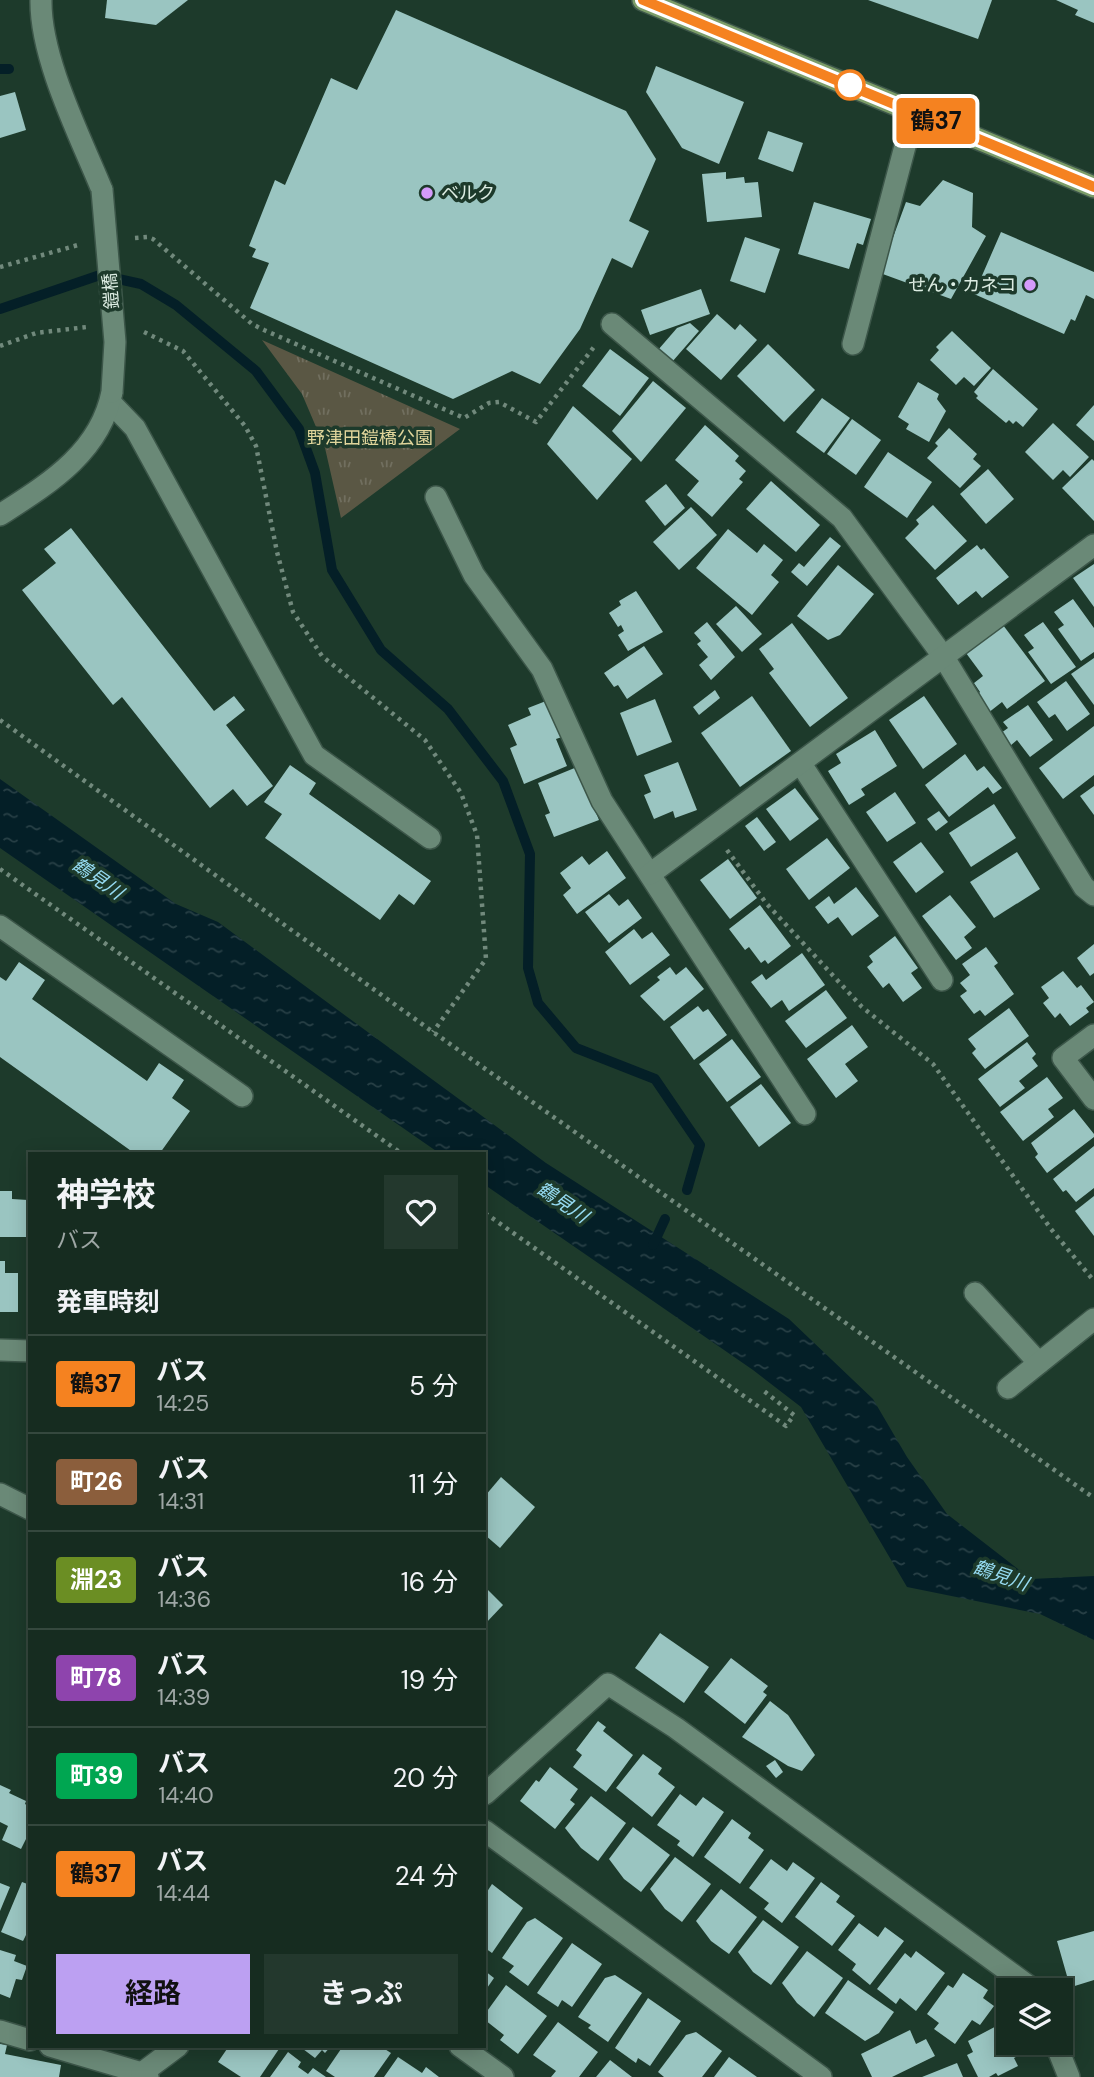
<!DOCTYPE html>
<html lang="ja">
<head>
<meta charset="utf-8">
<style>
	:root { --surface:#162c20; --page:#23382d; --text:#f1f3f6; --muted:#9ea7a5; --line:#35483e; --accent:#bca0f2 }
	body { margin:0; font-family:"DM Sans","Noto Sans JP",sans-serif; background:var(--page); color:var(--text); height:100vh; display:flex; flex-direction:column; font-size:26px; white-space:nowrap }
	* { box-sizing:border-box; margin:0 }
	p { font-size:23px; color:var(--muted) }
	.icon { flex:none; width:38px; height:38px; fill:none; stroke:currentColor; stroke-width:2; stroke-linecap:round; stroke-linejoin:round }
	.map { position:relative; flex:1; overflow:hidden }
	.details { position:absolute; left:28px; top:1152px; width:458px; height:896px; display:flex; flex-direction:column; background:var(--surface); border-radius:0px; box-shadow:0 4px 18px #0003,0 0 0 2px var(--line) }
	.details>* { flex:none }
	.badge { padding:0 14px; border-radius:5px; font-size:24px; line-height:46px }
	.fabs { position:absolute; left:996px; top:1978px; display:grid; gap:14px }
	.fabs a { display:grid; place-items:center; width:77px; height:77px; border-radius:0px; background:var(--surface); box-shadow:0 4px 18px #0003,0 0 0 2px var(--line); font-size:35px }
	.map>.badge { position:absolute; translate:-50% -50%; box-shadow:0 0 0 4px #fff }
	h2 { padding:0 28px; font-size:26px; line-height:63px }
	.round { display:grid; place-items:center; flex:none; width:74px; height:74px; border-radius:0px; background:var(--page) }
	.head { display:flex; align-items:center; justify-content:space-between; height:119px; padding:0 28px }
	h1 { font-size:33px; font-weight:700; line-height:52px }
	.cta { display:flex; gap:14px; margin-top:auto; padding:14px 28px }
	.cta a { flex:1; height:80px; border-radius:0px; background:var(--accent); color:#111; font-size:28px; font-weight:700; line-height:80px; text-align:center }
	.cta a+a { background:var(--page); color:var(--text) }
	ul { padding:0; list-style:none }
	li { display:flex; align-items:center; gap:21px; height:98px; padding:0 28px; border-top:2px solid var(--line) }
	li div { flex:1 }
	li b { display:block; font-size:26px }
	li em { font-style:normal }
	li .badge { min-width:77px; font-weight:700; text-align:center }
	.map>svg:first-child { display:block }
	.park { fill:url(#park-tufts) }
	.water { fill:url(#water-ripples) }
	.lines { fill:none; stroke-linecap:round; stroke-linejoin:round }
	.stream { stroke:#041f27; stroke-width:10 }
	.building { fill:#9ac5c1 }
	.minor-casing { stroke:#3c5649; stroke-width:24 }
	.major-casing { stroke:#3c5649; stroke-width:24 }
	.path { stroke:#71897c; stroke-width:4.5; stroke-dasharray:3.5 5; stroke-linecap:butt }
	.minor { stroke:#6a8977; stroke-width:21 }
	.major { stroke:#7b9c68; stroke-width:21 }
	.minor-bridge-casing { stroke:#3c5649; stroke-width:24; stroke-linecap:butt }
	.minor-bridge { stroke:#6a8977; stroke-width:21 }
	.line-casing { stroke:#fff; stroke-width:16 }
	.line { stroke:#f58220; stroke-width:10 }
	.stop-dot { fill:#fff; stroke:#f58220; stroke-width:3.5 }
	.poi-dot { fill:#d59bfa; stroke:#1d3a2b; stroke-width:2.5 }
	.labels { text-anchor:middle; stroke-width:7; stroke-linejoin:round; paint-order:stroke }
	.poi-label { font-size:18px; fill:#dcece2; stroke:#1d3a2b; text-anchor:start }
	.street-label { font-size:18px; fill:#dcece2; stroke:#1d3a2b }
	.park-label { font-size:18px; fill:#e0d59b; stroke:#1d3a2b }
	.water-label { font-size:19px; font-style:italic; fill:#96dbf2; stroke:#1d3a2b }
</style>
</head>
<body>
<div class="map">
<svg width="1094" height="2077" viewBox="0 0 1094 2077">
	<defs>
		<pattern id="park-tufts" width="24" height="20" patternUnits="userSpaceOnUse" patternTransform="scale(1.75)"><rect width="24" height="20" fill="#5a5744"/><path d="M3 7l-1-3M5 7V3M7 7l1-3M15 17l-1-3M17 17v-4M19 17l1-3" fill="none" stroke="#716f5f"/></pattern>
		<pattern id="water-ripples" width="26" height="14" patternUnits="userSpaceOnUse" patternTransform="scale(1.75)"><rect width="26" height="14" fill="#041f27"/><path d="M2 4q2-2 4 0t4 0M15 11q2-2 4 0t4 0" fill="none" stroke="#284046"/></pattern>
	</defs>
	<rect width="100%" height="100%" fill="#1d3a2b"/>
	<path class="park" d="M262,340L460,429L341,518L325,448L302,394Z"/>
	<path class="water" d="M0,779L176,904L218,922L546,1163L789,1319L873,1399L907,1457L947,1514L1031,1579L1094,1576V1640L1040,1614L907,1587L801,1407L753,1370L485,1185V1153H439L0,848Z"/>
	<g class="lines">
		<g class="stream">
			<path d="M0,69H9"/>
			<path d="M0,309L100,275L141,284L176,305L256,371L299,429L315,473L332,570L381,650L448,709L503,781L530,854L528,968L538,1003L576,1048L655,1079L700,1145L687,1190"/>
			<path d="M653,1245L665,1219"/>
		</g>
	</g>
	<g class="building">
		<path d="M107,0H188L156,25L105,18Z"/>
		<path d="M868,0H992L978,39Z"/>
		<path d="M1056,0H1094V23L1075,15L1078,10Z"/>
		<path d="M396,10L626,111L656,159L629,221L649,231L632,268L612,258L580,329L540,384L512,371L453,399L250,308L269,263L252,257L256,249L249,246L275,180L285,185L331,78L357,90Z"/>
		<path d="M656,66L744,102L719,164L682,148L646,92Z"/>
		<path d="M15,92L26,130L0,138V96Z"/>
		<path d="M768,131L803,143L793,172L758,159Z"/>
		<path d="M726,172V179L744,177L745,183L758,182L762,217L707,222L702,174Z"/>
		<path d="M943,180L973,193L972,227L986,236L951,299L880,273L906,202L920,206Z"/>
		<path d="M814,202L871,219L863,245L857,243L849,269L798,254Z"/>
		<path d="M1001,232L1094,272V299L1086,295L1075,321L1071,319L1064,334L974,294Z"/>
		<path d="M745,237L780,249L765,293L730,281Z"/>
		<path d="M701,289L710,314L650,335L641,310Z"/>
		<path d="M717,314L735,330L740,324L757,340L721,380L686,349Z"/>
		<path d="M690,323L699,331L672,362L658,350L677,328Z"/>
		<path d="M952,331L991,368L974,386L964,377L956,385L930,360L939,350L936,347Z"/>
		<path d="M768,344L815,390L784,422L737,376Z"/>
		<path d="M610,349L649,378L620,416L582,386Z"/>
		<path d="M993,369L1038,409L1023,427L1016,421L1013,424L1009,420L1006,423L976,398L978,396L974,392Z"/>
		<path d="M653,381L686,408L641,462L612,431Z"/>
		<path d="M918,382L939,394L937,399L946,411L929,442L906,429L909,424L898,417Z"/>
		<path d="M822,398L850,418L824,453L796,432Z"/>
		<path d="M1094,405V441L1076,425Z"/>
		<path d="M573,406L632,459L597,500L547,444Z"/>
		<path d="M852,419L881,440L856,475L827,454Z"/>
		<path d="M1053,423L1089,457L1070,477L1063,470L1053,480L1025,452Z"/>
		<path d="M705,425L739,456L735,461L746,471L739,479L743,482L712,517L687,495L699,481L675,460Z"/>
		<path d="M949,428L977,454L973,459L981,466L960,488L927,458L938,446L935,443Z"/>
		<path d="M888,452L932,482L907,518L864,487Z"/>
		<path d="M1092,459L1094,461V521L1062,488Z"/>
		<path d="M988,469L1014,499L986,524L960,494Z"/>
		<path d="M771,481L820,525L796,552L746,509Z"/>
		<path d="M666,484L685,508L665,526L645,501Z"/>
		<path d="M933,505L967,541L935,570L905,538L919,524L916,520Z"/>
		<path d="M691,507L717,535L679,570L653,542Z"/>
		<path d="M71,528L214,711L234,696L245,710L226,725L273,786L247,806L233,789L210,808L122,697L113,705L22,590L56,563L44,549Z"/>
		<path d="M728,529L757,553L764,544L783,560L771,575L779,582L752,615L696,568Z"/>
		<path d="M830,537L841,546L807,586L791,572L799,563L804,567Z"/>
		<path d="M977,545L981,550L984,548L1009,577L982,598L976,591L958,605L936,578Z"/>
		<path d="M1094,564V607L1073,578Z"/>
		<path d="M838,565L874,594L840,635L828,640L797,616Z"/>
		<path d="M636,591L663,632L628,651L618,635L624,631L621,625L618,627L609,613L621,605L619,601Z"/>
		<path d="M1073,599L1094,628V652L1081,661L1058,629L1064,625L1054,612Z"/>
		<path d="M736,606L762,634L742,652L716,624Z"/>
		<path d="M707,622L735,657L711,680L699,665L708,657L697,644L701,641L694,633Z"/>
		<path d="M1043,622L1076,667L1051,684L1028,652L1034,648L1024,635Z"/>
		<path d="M792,623L848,698L810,727L769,673L774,669L759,649Z"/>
		<path d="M1003,625L1045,681L1007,709L1002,702L988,713L976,696L980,692L974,683L983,676L966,653Z"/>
		<path d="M644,646L663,674L627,699L618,685L614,687L604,673Z"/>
		<path d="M1094,658V705L1071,674Z"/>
		<path d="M1066,681L1090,714L1067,731L1055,714L1049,718L1037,702Z"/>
		<path d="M715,690L720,698L699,715L693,707Z"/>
		<path d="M752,696L791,751L740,787L701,733Z"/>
		<path d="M924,696L957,744L923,769L889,720Z"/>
		<path d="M655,699L672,742L637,756L620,713Z"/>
		<path d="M546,701L562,737L556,739L567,766L524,784L510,748L517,745L508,725L531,715L528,708Z"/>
		<path d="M1028,705L1053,740L1030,757L1017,740L1010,746L1001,733L1008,728L1003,722Z"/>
		<path d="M1094,726V775L1063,799L1039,768Z"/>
		<path d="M875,730L897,766L861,789L865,795L849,805L828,771L841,763L836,754Z"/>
		<path d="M965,754L977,771L984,766L1002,788L993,794L988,787L949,817L925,785Z"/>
		<path d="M678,762L697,810L675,818L673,811L654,819L644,795L651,792L644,775Z"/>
		<path d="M290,765L316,783L309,794L431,881L414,905L399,894L380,920L265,838L282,814L264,802Z"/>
		<path d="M577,767L599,820L554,837L545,815L550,813L538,783Z"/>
		<path d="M1094,786V815L1080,796Z"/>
		<path d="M795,788L819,819L790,841L766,809Z"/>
		<path d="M895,792L916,823L887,842L866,812Z"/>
		<path d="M994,804L1016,838L971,867L949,833Z"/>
		<path d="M939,811L948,822L936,831L927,819Z"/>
		<path d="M757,817L776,842L764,851L745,826Z"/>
		<path d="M827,838L850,868L809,900L786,869Z"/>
		<path d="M921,842L944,872L916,893L893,862Z"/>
		<path d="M607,851L626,878L577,914L563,895L571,888L560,873L582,856L589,865Z"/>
		<path d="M1017,852L1040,889L994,918L970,882Z"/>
		<path d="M728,859L757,898L730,919L700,880Z"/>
		<path d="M856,887L879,916L852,936L838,917L828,924L815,907L829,896L834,904Z"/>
		<path d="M609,894L619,906L628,899L642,918L609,943L585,912Z"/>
		<path d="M950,895L976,927L964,937L972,948L956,960L922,916Z"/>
		<path d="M760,905L791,946L768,964L765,960L761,963L749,947L745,950L729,929Z"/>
		<path d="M634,929L642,939L652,932L670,955L630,985L605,952Z"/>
		<path d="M895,936L918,968L911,973L922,988L903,1002L889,983L883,988L867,967L873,962L869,956Z"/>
		<path d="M1094,944V973L1090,976L1077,958Z"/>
		<path d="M986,947L998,963L994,966L1014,994L985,1016L980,1010L974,1014L960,996L967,991L960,983L970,975L962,964Z"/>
		<path d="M802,953L825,985L789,1011L782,1000L771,1008L751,982L762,974L766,980Z"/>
		<path d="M19,962L45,980L32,999L147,1081L159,1063L184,1080L172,1098L190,1111L160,1153H134L0,1057V977L6,981Z"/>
		<path d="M670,967L676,975L686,967L704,989L664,1021L640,996L660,980L657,977Z"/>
		<path d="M1063,971L1077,988L1081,985L1094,1002L1086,1008L1089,1012L1070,1026L1060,1013L1055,1018L1043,1003L1049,998L1041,987Z"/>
		<path d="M826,990L847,1018L806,1048L785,1021Z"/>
		<path d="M698,1006L703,1012L708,1009L727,1035L694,1060L670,1027Z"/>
		<path d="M1009,1008L1029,1036L985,1069L972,1053L976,1049L968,1039Z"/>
		<path d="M852,1025L868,1047L845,1064L858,1081L836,1098L807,1059Z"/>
		<path d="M732,1039L761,1077L727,1102L699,1064Z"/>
		<path d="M1027,1042L1036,1054L1032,1058L1038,1066L1019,1081L1025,1088L1000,1107L978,1079Z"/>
		<path d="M1047,1077L1063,1098L1048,1109L1054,1117L1023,1141L1000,1112Z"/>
		<path d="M761,1084L791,1123L759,1147L730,1107Z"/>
		<path d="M1074,1109L1094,1134V1137L1047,1173L1035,1157L1038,1154L1031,1143Z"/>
		<path d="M1094,1146V1188L1076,1202L1066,1190L1063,1192L1053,1179Z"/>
		<path d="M0,1191H12V1199L28,1200V1237H0Z"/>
		<path d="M1094,1196V1236L1075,1211Z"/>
		<path d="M0,1261H5V1273H18V1312H0Z"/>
		<path d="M501,1477L535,1507L500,1548L485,1535V1496Z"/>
		<path d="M485,1587L503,1605L485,1624Z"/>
		<path d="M660,1633L709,1667L684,1703L635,1668Z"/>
		<path d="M731,1658L768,1686L763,1692L767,1695L745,1724L704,1692Z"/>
		<path d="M770,1701L788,1715L815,1755L802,1771L788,1766L742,1737Z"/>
		<path d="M598,1721L606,1727L603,1731L633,1755L606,1792L573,1767L582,1755L576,1750Z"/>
		<path d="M643,1754L662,1768L658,1774L675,1787L652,1817L616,1788Z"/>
		<path d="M775,1760L783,1772L776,1778L766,1766Z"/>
		<path d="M550,1767L578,1789L570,1800L575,1804L555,1829L520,1801L536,1780L539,1782Z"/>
		<path d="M0,1785L11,1790L9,1793L26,1801L25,1804L30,1807V1831L21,1849L2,1840L8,1826L0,1822Z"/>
		<path d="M680,1794L696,1806L703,1797L724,1812L693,1857L677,1845L680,1841L657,1825Z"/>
		<path d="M591,1796L626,1823L598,1861L581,1848L565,1828Z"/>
		<path d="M732,1819L751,1833L748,1838L764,1850L740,1884L704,1857Z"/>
		<path d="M633,1827L670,1855L641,1892L624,1879L609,1859Z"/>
		<path d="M675,1857L711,1884L682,1922L665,1909L650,1889Z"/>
		<path d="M771,1859L787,1871L793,1862L815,1878L782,1923L764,1909L769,1903L749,1888Z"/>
		<path d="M22,1882L30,1885V1937L26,1935L23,1941L1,1932Z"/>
		<path d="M821,1882L840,1896L836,1902L855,1916L832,1946L795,1917Z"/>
		<path d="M0,1883L10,1887L0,1911Z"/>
		<path d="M492,1884L523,1908L492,1953L485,1948V1895Z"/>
		<path d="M721,1889L757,1917L729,1954L711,1941L696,1921Z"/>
		<path d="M535,1918L563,1938L528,1986L509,1972L514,1966L502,1958L527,1922Z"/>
		<path d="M763,1920L799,1947L771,1985L753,1972L738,1952Z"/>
		<path d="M859,1923L878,1937L885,1927L904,1941L870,1985L852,1970L856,1964L838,1950Z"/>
		<path d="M1094,1931V1980L1065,1989L1061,1977L1067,1976L1057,1941Z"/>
		<path d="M572,1943L602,1964L572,2007L562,2000L558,2007L537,1993Z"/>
		<path d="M0,1950L16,1955L14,1961L27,1966L22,1980L16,1979L10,1998L0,1994Z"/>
		<path d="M807,1951L843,1978L814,2017L797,2003L782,1983Z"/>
		<path d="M916,1951L945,1973L916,2011L900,1998L896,2004L877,1989L905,1953L911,1958Z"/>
		<path d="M485,1971L494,1978L485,1991Z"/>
		<path d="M963,1973L988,1990L983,1998L994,2006L980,2025L972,2020L955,2044L934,2029L939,2023L927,2014L948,1985L953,1988Z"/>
		<path d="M615,1975L642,1993L608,2042L588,2028L591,2025L578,2017L605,1978Z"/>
		<path d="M848,1980L894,2012L879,2033L865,2041L825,2013Z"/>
		<path d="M506,1985L547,2016L518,2054L500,2040L504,2035L485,2020V2014Z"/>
		<path d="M648,1998L681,2021L650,2066L638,2058L636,2063L615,2048Z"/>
		<path d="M1008,2016V2042H1022L1027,2051L1014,2058L1018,2066L998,2076L996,2073L989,2077H978L967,2055L973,2052L968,2041L1006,2021L1005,2018Z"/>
		<path d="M558,2022L598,2052L579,2077H551L556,2071L533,2055Z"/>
		<path d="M910,2030L916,2044L926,2039L935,2056L892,2077H872L861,2054Z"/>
		<path d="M696,2032L722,2051L702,2077H664L658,2072L686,2035Z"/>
		<path d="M0,2044L7,2045L5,2054L61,2065L59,2077H0Z"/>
		<path d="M229,2046H281L260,2077H241L218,2062Z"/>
		<path d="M299,2046H331L325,2053L322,2050L315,2058Z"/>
		<path d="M343,2046H380L391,2053L374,2077H335L326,2071Z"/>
		<path d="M288,2052L301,2062L298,2067L308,2074L313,2068L326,2077H270Z"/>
		<path d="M398,2057L422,2073L426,2067L439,2077H384Z"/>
		<path d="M729,2057L757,2077H714Z"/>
		<path d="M610,2060L632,2077H596Z"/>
		<path d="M957,2063L963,2077H922Z"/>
	</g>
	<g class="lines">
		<g class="minor-casing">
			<g id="minor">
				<path d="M41,0C40,58 80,136 102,190"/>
				<path d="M612,324L842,518L943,656L1084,887L1094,895"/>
				<path d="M853,344L914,112"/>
				<path d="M110,402L135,428L314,755L430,838"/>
				<path d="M436,497L474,575L542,669L602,801L805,1114"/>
				<path d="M0,515C48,484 100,453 112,392"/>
				<path d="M801,764L942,980"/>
				<path d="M650,874L1094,545"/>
				<path d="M0,926L242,1096"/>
				<path d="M1094,1035L1063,1058L1094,1099"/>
				<path d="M975,1293L1039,1363"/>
				<path d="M0,1350L30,1351"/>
				<path d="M1008,1388L1094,1319"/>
				<path d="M0,1494L30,1509"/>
				<path d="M485,1794L608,1684L676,1728L1034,1990"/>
				<path d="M485,1831L821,2077"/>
				<path d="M0,2031L30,2040"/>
				<path d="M1055,2042L1069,2077"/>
				<path d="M50,2046L142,2073L148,2077"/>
				<path d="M460,2046L503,2077"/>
				<path d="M142,2073L178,2046"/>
			</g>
		</g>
		<g class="major-casing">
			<path id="major" d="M643,0L1094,187"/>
		</g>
		<g class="path">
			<path d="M135,238L148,237L153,239L252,324L264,330L464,418L489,403L499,402L536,422L594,347"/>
			<path d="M0,267L78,245"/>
			<path d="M144,332L183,351L245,426L256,446L277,552L293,612L322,656L425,740L461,793L477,835L486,959L433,1032"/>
			<path d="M0,346L36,333L87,327"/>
			<path d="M0,720L433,1032L1094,1498"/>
			<path d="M727,850L766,903L862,1007L933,1064L1051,1229L1094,1281"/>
			<path d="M0,869L401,1153"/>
			<path d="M485,1213L786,1426L794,1415L764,1391"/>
		</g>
		<use href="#minor" class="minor"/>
		<use href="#major" class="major"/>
		<g class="minor-bridge-casing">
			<path id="minor-bridge" d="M102,190L115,342L112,392"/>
		</g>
		<use href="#minor-bridge" class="minor-bridge"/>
	</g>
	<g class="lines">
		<g class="line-casing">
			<path id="line" d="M643,0L1094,187"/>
		</g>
		<use href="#line" class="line"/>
	</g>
	<circle class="stop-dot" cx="850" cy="85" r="14"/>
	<g class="poi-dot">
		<circle cx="427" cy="193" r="7"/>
		<circle cx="1030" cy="285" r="7"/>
	</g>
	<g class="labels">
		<g class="poi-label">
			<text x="441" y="199">ベルク</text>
			<text x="1016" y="291" text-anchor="end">せん・カネコ</text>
		</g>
		<g class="street-label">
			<text transform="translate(111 291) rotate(-95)" y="6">鎧橋</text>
		</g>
		<g class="park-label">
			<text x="370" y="444">野津田鎧橋公園</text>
		</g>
		<g class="water-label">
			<text transform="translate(98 878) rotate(35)" y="7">鶴見川</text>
			<text transform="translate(563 1202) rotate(34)" y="7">鶴見川</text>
			<text transform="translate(1001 1575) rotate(19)" y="7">鶴見川</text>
		</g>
	</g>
</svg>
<div class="fabs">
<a><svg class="icon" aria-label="layers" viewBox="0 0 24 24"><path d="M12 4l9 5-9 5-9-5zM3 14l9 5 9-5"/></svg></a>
</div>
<b class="badge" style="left:936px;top:121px;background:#f58220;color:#111">鶴37</b>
<section class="details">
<div class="head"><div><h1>神学校</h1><p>バス</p></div><a class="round"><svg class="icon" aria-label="heart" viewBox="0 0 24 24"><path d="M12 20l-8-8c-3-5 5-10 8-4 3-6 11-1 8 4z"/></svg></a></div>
<h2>発車時刻</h2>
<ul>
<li><span class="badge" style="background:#f58220;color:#111">鶴37</span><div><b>バス</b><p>14:25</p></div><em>5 分</em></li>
<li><span class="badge" style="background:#8b5e3c;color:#fff">町26</span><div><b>バス</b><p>14:31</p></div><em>11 分</em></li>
<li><span class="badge" style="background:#6b8e23;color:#fff">淵23</span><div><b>バス</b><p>14:36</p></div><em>16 分</em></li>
<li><span class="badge" style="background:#8e44ad;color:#fff">町78</span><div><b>バス</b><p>14:39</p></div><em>19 分</em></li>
<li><span class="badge" style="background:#00a651;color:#fff">町39</span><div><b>バス</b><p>14:40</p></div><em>20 分</em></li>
<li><span class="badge" style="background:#f58220;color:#111">鶴37</span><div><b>バス</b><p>14:44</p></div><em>24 分</em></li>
</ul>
<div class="cta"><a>経路</a><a>きっぷ</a></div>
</section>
</div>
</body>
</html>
